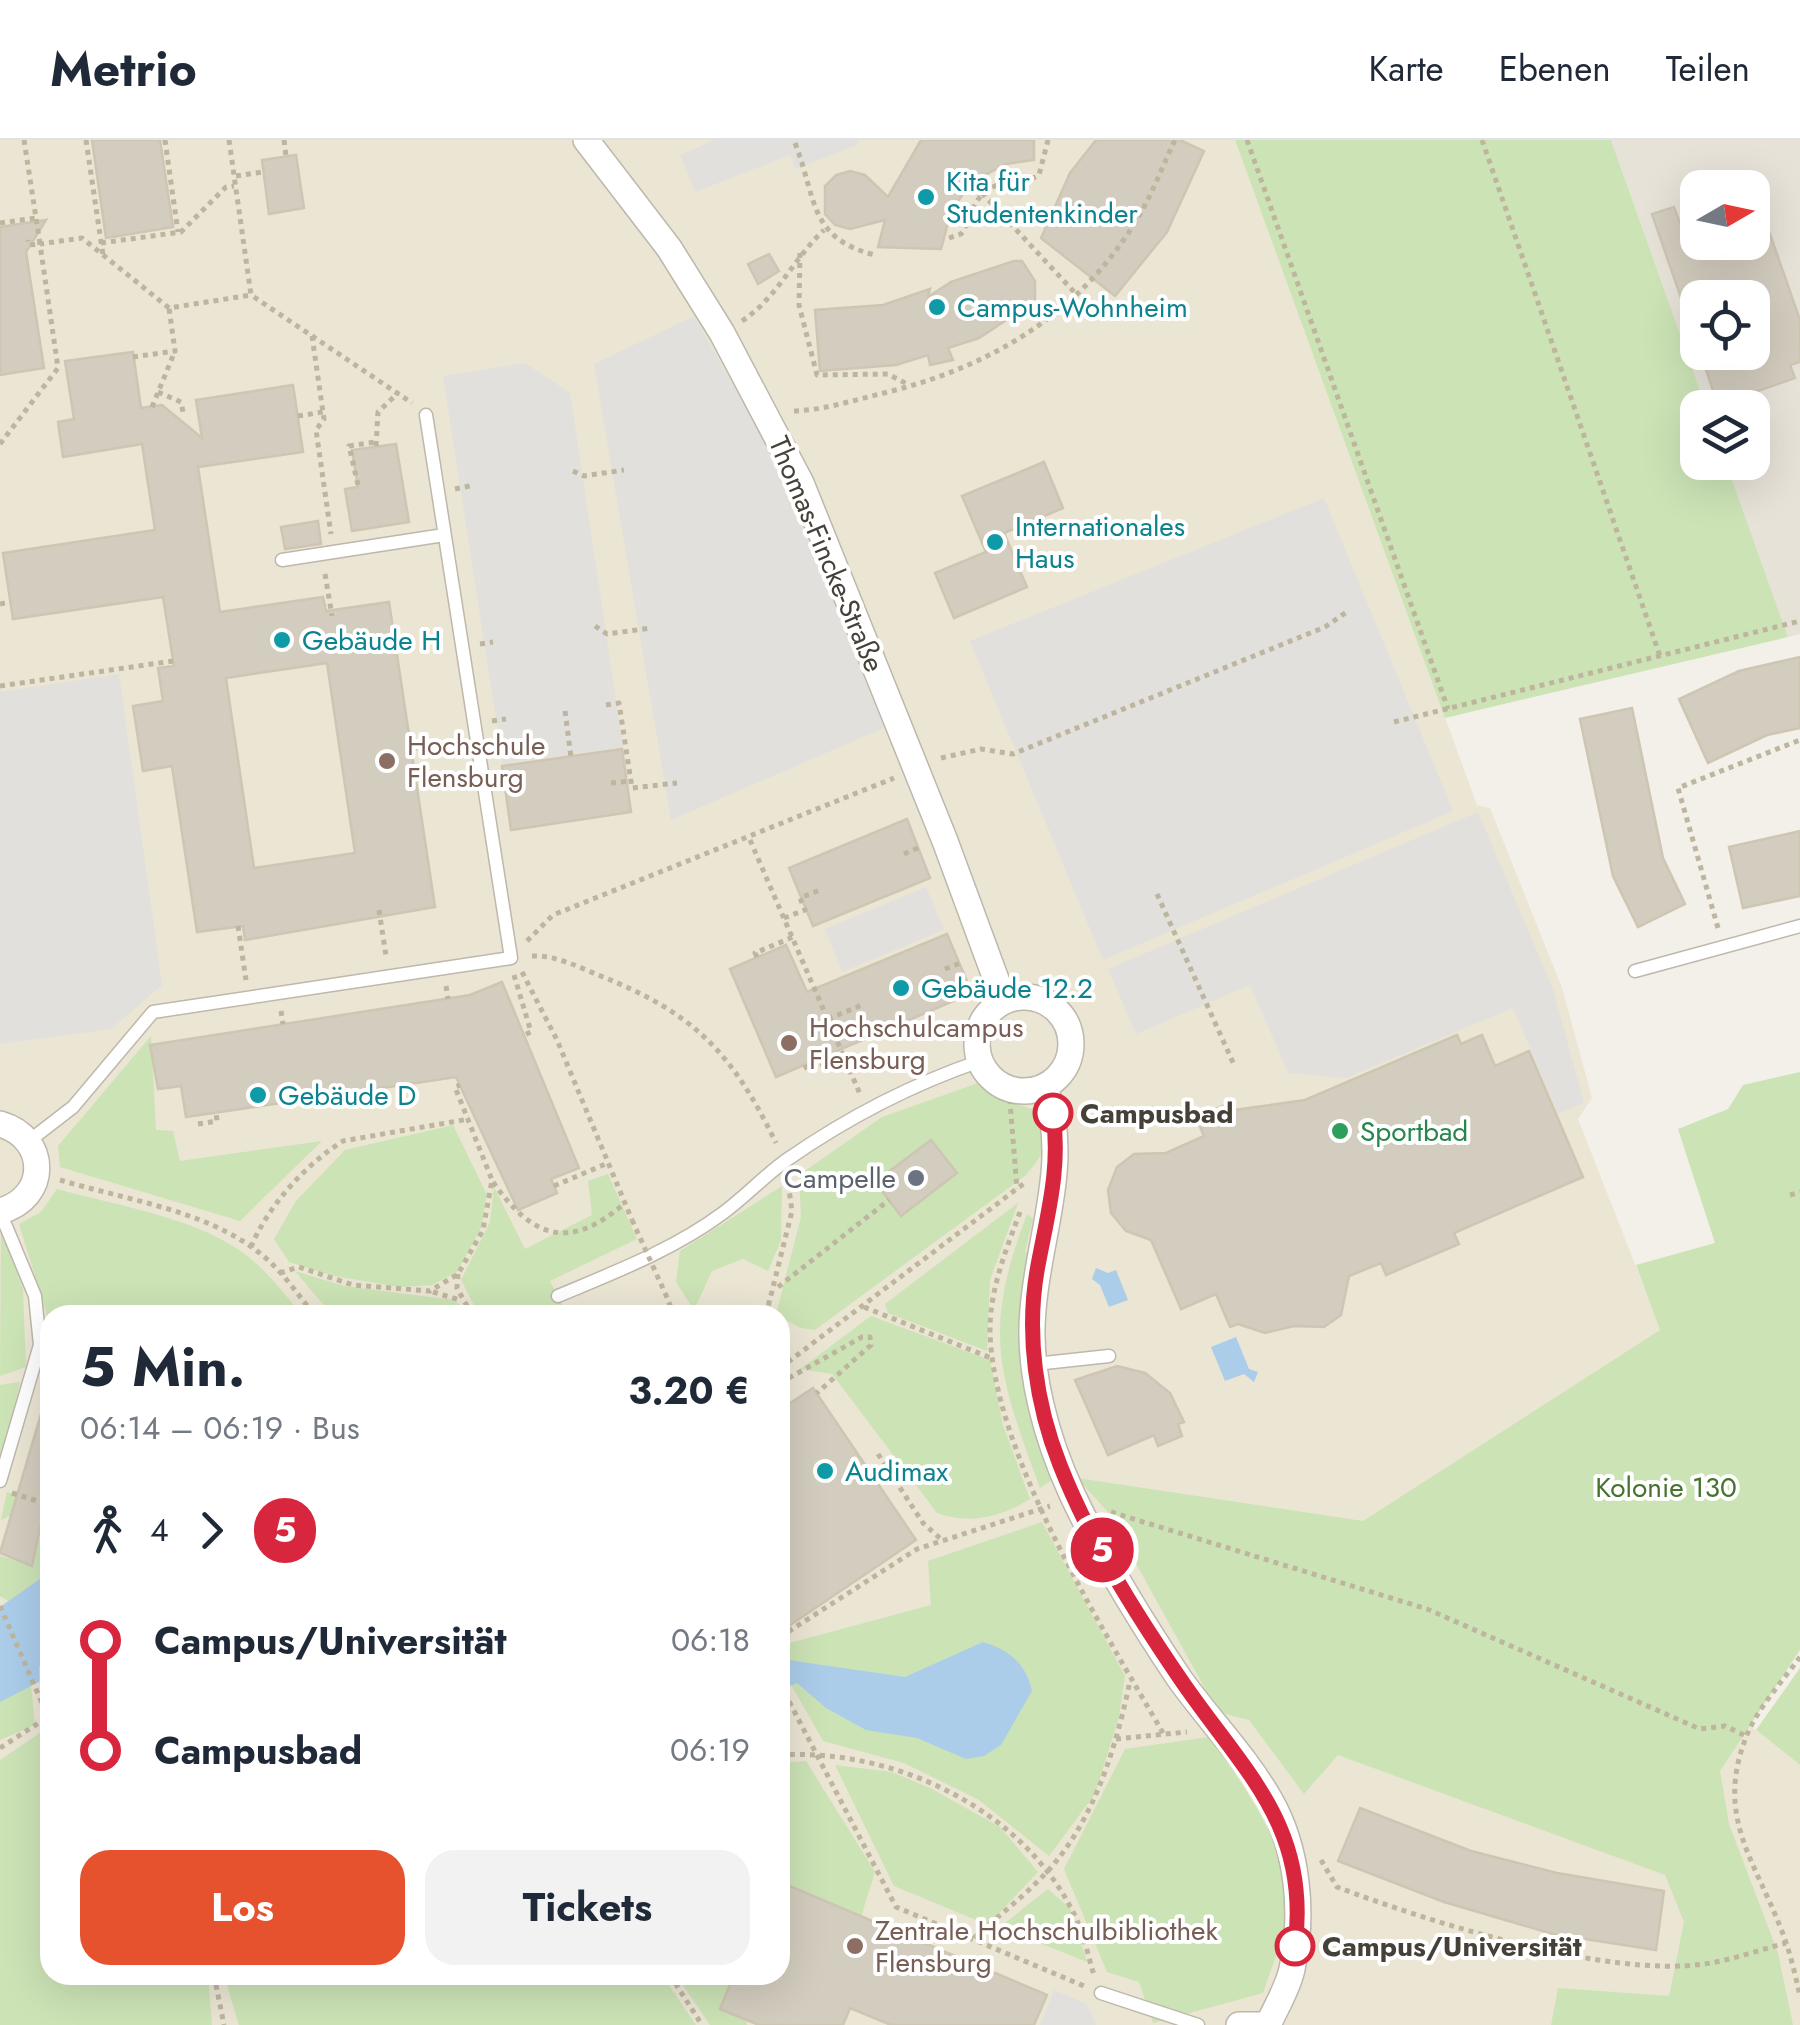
<!DOCTYPE html>
<html lang="de">
<head>
<meta charset="utf-8">
<style>
	:root { --surface:#fff; --page:#f2f2f3; --text:#1f2937; --muted:#747a83; --line:#e0e1e3; --accent:#e6522d }
	body { margin:0; font-family:Jost,sans-serif; background:var(--page); color:var(--text); height:100vh; display:flex; flex-direction:column; font-size:38px; white-space:nowrap }
	* { box-sizing:border-box; margin:0 }
	p { font-size:32px; color:var(--muted) }
	.icon { flex:none; width:55px; height:55px; fill:none; stroke:currentColor; stroke-width:2; stroke-linecap:round; stroke-linejoin:round }
	.map { position:relative; flex:1; overflow:hidden }
	.drawer { position:absolute; left:40px; top:1165px; width:750px; height:680px; display:flex; flex-direction:column; background:var(--surface); border-radius:30px; box-shadow:0 10px 40px #0002 }
	.drawer>* { flex:none }
	.badge { padding:0 20px; border-radius:32px; font-size:35px; line-height:65px }
	.needle { width:65px; rotate:81deg }
	.buttons { position:absolute; left:1680px; top:30px; display:grid; gap:20px }
	.buttons a { display:grid; place-items:center; width:90px; height:90px; border-radius:20px; background:var(--surface); box-shadow:0 10px 40px #0002; font-size:50px }
	.map>.badge { position:absolute; translate:-50% -50%; box-shadow:0 0 0 5px #fff }
	.legs { display:flex; align-items:center; gap:15px; height:110px; padding:0 40px; font-size:32px }
	.legs p { margin-inline-start:auto }
	.summary { display:flex; align-items:center; justify-content:space-between; height:170px; padding:0 40px }
	h1 { font-size:55px; font-weight:700; line-height:75px }
	.primary-button { display:flex; gap:20px; margin-top:auto; padding:20px 40px }
	.primary-button a { flex:1; height:115px; border-radius:30px; background:var(--accent); color:#fff; font-size:40px; font-weight:700; line-height:115px; text-align:center }
	.primary-button a+a { background:var(--page); color:var(--text) }
	ul { padding:0 40px; list-style:none }
	li { display:flex; align-items:center; gap:35px; height:110px; font-size:38px }
	li i { display:grid; place-items:center; width:15px; height:100%; margin:0 12px; background:currentColor }
	li i::after { content:''; width:25px; height:25px; margin:-12px; border:8px solid; border-radius:50%; background:var(--surface) }
	li p { margin-inline-start:auto }
	li:first-child i { background:linear-gradient(#0000 50%,currentColor 0) }
	li:last-child i { background:linear-gradient(currentColor 50%,#0000 0) }
	header { display:flex; align-items:center; gap:60px; box-sizing:border-box; height:140px; padding:0 50px; background:var(--surface); border-bottom:2px solid var(--line) }
	header strong { font-size:48px }
	nav { display:flex; gap:55px; margin-inline-start:auto; font-size:35px }
	.map>svg:first-child { display:block }
	.residential { fill:#e6e2d8; fill-rule:evenodd }
	.education { fill:#ebe5d4; fill-rule:evenodd }
	.green { fill:#cce3b6 }
	.parking { fill:#e2e0dd }
	.water { fill:#abcdea }
	.building { fill:#d3cdbf; stroke:#cec5b3; stroke-width:2.5; fill-rule:evenodd }
	.lines { fill:none; stroke-linecap:round; stroke-linejoin:round }
	.lane-casing { stroke:#beb8ac; stroke-width:15 }
	.street-casing { stroke:#beb8ac; stroke-width:28 }
	.path { stroke:#beb59f; stroke-width:5; stroke-dasharray:5 5; stroke-linecap:butt }
	.lane { stroke:#fff; stroke-width:12 }
	.street { stroke:#fff; stroke-width:25 }
	.path-bridge { stroke:#beb59f; stroke-width:5; stroke-dasharray:5 5; stroke-linecap:butt }
	.line-1-casing { stroke:#fff; stroke-width:22 }
	.line-1 { stroke:#d7263d; stroke-width:15 }
	.culture-dot { fill:#0f9aa8; stroke:#fff; stroke-width:4 }
	.education-dot { fill:#8d6e63; stroke:#fff; stroke-width:4 }
	.stop-1-dot { fill:#fff; stroke:#d7263d; stroke-width:5 }
	.leisure-dot { fill:#2e9e5b; stroke:#fff; stroke-width:4 }
	.worship-dot { fill:#6b7280; stroke:#fff; stroke-width:4 }
	.labels { text-anchor:middle; stroke-width:8; stroke-linejoin:round; paint-order:stroke }
	.culture-label { font-size:28px; fill:#0d838f; stroke:#fff; text-anchor:start }
	.street-label { font-size:28px; fill:#464138; stroke:#fff }
	.education-label { font-size:28px; fill:#785e54; stroke:#fff; text-anchor:start }
	.stop-label { font-size:28px; font-weight:bold; fill:#464138; stroke:#fff; text-anchor:start }
	.leisure-label { font-size:28px; fill:#27864d; stroke:#fff; text-anchor:start }
	.worship-label { font-size:28px; fill:#5b616d; stroke:#fff; text-anchor:end }
	.park-label { font-size:28px; fill:#467330; stroke:#fff }
</style>
</head>
<body>
<header>
<strong>Metrio</strong>
<nav><a>Karte</a><a>Ebenen</a><a>Teilen</a></nav>
</header>
<div class="map">
<svg width="1800" height="1885" viewBox="0 0 1800 1885">
	<rect width="100%" height="100%" fill="#f3f0e9"/>
	<path class="residential" d="M1611,0H1800V494L1788,497L1726,323L1752,322V268L1706,267ZM1698,48H1752V102H1698ZM1698,158H1752V212H1698Z"/>
	<path class="education" d="M0,0H1235L1477,665L1490,668L1562,848L1592,958L1578,979L1661,1190L1364,1381L1571,1445L1800,1625V1885H0ZM50,1175H780V1835H50Z"/>
	<g class="green">
		<path d="M1235,0H1611L1706,267L1698,268V322L1726,323L1788,497L1445,578Z"/>
		<path d="M151,896L156,990L173,991L180,1021L322,1001L240,1081L60,1027L58,1006Z"/>
		<path d="M1800,932V1510L1720,1631L1729,1684L1778,1813L1793,1885H1551L1558,1848L1669,1856L1684,1782L1665,1735L1338,1615L1304,1654L1249,1580L1218,1572L1107,1371L1077,1338L1363,1381L1660,1190L1636,1125L1715,1103L1678,989L1728,969L1743,945Z"/>
		<path d="M978,943C998,949 1011,964 1033,969C1053,1000 1049,1007 1026,1035L815,1190L800,1188L776,1174L801,1077L799,1035L882,977Z"/>
		<path d="M453,985L487,1055L481,1088L457,1132L432,1145L400,1147L334,1136L289,1122L274,1099L296,1061L345,1010Z"/>
		<path d="M608,1034L637,1099L550,1141L566,1172L479,1175L461,1140L490,1082L494,1047L525,1109L592,1075L588,1041Z"/>
		<path d="M782,1046L781,1100L768,1131L743,1119L712,1131L694,1170L676,1142L680,1111Z"/>
		<path d="M57,1049C111,1064 190,1077 236,1108C262,1124 283,1152 302,1175H50V1185L19,1084L41,1072Z"/>
		<path d="M1018,1063L990,1140L987,1211L888,1173L885,1164Z"/>
		<path d="M1027,1074L1033,1079L1025,1112L1033,1114L1052,1340L1040,1348C998,1233 982,1193 1027,1074Z"/>
		<path d="M1,1088L23,1149L26,1227L0,1236Z"/>
		<path d="M295,1131L344,1146L454,1160L472,1175H332Z"/>
		<path d="M871,1176L990,1220L1003,1285L1030,1359C1001,1377 969,1385 937,1373L832,1234L800,1229Z"/>
		<path d="M20,1242L0,1327V1245Z"/>
		<path d="M7,1352L50,1362V1553L39,1542L7,1460L0,1456V1416L32,1425L43,1386L11,1375L1,1380Z"/>
		<path d="M1042,1382L1125,1536L1119,1577L1095,1654L1049,1716L979,1660L904,1623L823,1601L780,1525V1509L786,1504L931,1465L928,1421Z"/>
		<path d="M0,1467L31,1546L35,1585L0,1600Z"/>
		<path d="M1800,1528V1625L1756,1590Z"/>
		<path d="M50,1586V1835H208L212,1885H0V1620Z"/>
		<path d="M1209,1597C1244,1645 1301,1722 1285,1786C1280,1809 1270,1831 1263,1853L1153,1883L1139,1842L1107,1832L1064,1729L1125,1609Z"/>
		<path d="M806,1621L875,1732L861,1777L780,1742V1623Z"/>
		<path d="M835,1625L892,1632L930,1648L1000,1687L1038,1732L988,1785L894,1746Z"/>
		<path d="M1048,1749L1070,1768L1087,1822L1000,1787Z"/>
		<path d="M224,1835H662L696,1885H239Z"/>
		<path d="M676,1835H734L720,1868L747,1880V1885H710Z"/>
	</g>
	<g class="parking">
		<path d="M715,0H858L859,4L796,29L790,15L695,52L680,15Z"/>
		<path d="M694,176L758,289L804,389L884,588L671,680L594,224Z"/>
		<path d="M525,223L570,253L623,607L503,624L443,236Z"/>
		<path d="M1324,358L1453,671L1103,820L970,501Z"/>
		<path d="M119,534L162,845L111,889L0,904V552Z"/>
		<path d="M1478,672L1553,849L1584,963L1558,974L1513,868L1346,938L1288,933L1250,845L1136,894L1108,829Z"/>
		<path d="M926,747L944,790L842,832L825,789Z"/>
		<path d="M1054,1850L1087,1864L1096,1885H1040Z"/>
	</g>
	<g class="water">
		<path d="M1096,1128L1108,1133L1116,1130L1128,1160L1109,1167L1100,1145L1092,1139Z"/>
		<path d="M1236,1197L1249,1229L1258,1232L1254,1242L1244,1234L1225,1241L1211,1207Z"/>
		<path d="M50,1432V1520L39,1526V1542L0,1562V1467Z"/>
		<path d="M983,1502C1009,1510 1026,1523 1032,1551L1001,1605L984,1616L966,1619L917,1598L866,1590L826,1568L797,1543L780,1550L781,1519L905,1537Z"/>
	</g>
	<g class="building">
		<path d="M92,0H160L173,87L106,98Z"/>
		<path d="M921,0H1034V20L1006,24L970,43L951,72L941,109L878,107L885,80L850,89L835,85L825,74V46L836,35L850,31L865,35L888,57Z"/>
		<path d="M1096,0H1180L1204,11L1167,92L1115,156L1041,98L1070,33Z"/>
		<path d="M296,15L304,68L269,74L262,20Z"/>
		<path d="M1756,54L1800,180V222L1790,225L1795,238L1741,257L1744,268H1719L1700,212H1752V158H1681L1652,74L1674,67L1687,102H1752Z"/>
		<path d="M46,80L26,112L44,228L0,235V87Z"/>
		<path d="M769,114L779,131L758,144L748,124Z"/>
		<path d="M1014,121H1022L1035,141V161L979,198L948,208L953,220L930,225L928,215L896,225L820,231L815,170L883,165L930,149L928,157L951,142Z"/>
		<path d="M133,212L141,268L162,265L202,298L196,260L293,245L303,312L198,327L220,472L323,457L326,471L389,462L435,767L245,800L243,786L197,792L172,626L143,631L133,566L163,561L158,528L174,526L163,457L13,479L3,413L155,390L142,304L63,317L58,282L74,279L65,221ZM327,523L355,713L254,728L226,538Z"/>
		<path d="M396,304L409,382L352,391L345,349L358,347L352,310Z"/>
		<path d="M1044,322L1063,368L1004,393L1027,447L954,478L935,433L986,412L962,356Z"/>
		<path d="M318,381L321,404L285,409L281,387Z"/>
		<path d="M1800,517V588L1767,595L1708,623L1679,559L1739,531Z"/>
		<path d="M1632,568L1663,718L1685,764L1638,787L1613,736L1580,579Z"/>
		<path d="M622,609L631,672L511,690L502,626Z"/>
		<path d="M907,679L930,738L813,786L789,728Z"/>
		<path d="M1800,691V756L1743,768L1729,707Z"/>
		<path d="M947,794L972,853L776,937L730,829L786,805L807,852Z"/>
		<path d="M502,842L579,1028L551,1039L557,1053L518,1070L456,937L186,977L181,946L158,949L150,905L470,855Z"/>
		<path d="M1457,895L1461,904L1482,895L1495,926L1529,911L1583,1037L1454,1093L1459,1104L1386,1135L1381,1123L1349,1136L1341,1175L1324,1187L1294,1186L1265,1193L1238,1184L1230,1187L1216,1154L1181,1169L1151,1100L1126,1091L1111,1073L1108,1050L1117,1027L1134,1014L1166,1013L1204,996L1196,978L1225,965L1227,971L1305,960Z"/>
		<path d="M931,1000L957,1033L901,1076L875,1042Z"/>
		<path d="M1117,1226L1145,1233L1170,1253L1184,1282L1178,1284L1182,1296L1158,1306L1154,1295L1108,1315L1075,1240Z"/>
		<path d="M813,1248L916,1400L780,1492V1270Z"/>
		<path d="M44,1264L50,1265V1341L32,1426L0,1413Z"/>
		<path d="M1360,1668L1471,1711L1557,1733L1664,1751L1656,1810L1553,1794L1444,1762L1338,1721Z"/>
		<path d="M780,1742L1047,1855L1034,1885H891L850,1868L843,1885H759L720,1869L734,1835H780Z"/>
	</g>
	<g class="lines">
		<g class="lane-casing">
			<g id="lane">
				<path d="M282,420L444,395"/>
				<path d="M1635,831L1800,786"/>
				<path d="M29,1001L73,967L153,872L511,818L426,275"/>
				<path d="M558,1156C615,1132 673,1110 723,1073C746,1056 765,1035 788,1019C850,976 910,945 980,921"/>
				<path d="M1035,1224L1109,1216"/>
				<path d="M0,1341L40,1205L35,1156L0,1072"/>
				<path d="M1101,1853L1198,1885"/>
			</g>
		</g>
		<g class="street-casing">
			<g id="street">
				<path d="M586,0L669,108L722,193L801,343L945,701L1004,861"/>
				<circle cx="1024" cy="904" r="47"/>
				<path d="M1045,947C1071,1025 1039,1092 1033,1170C1027,1231 1047,1300 1072,1354C1102,1418 1140,1480 1179,1538C1208,1579 1245,1616 1270,1660C1298,1709 1304,1774 1292,1829C1288,1848 1276,1867 1268,1885"/>
				<path d="M0,984C49,998 49,1058 0,1071"/>
				<path d="M1239,1885H1269"/>
			</g>
		</g>
		<g class="path">
			<path d="M24,0L40,104L29,105L28,100"/>
			<path d="M86,0L103,115"/>
			<path d="M165,0L178,92"/>
			<path d="M229,0L251,155L412,263"/>
			<path d="M284,0L286,16"/>
			<path d="M1247,0L1448,569"/>
			<path d="M1482,0L1660,516"/>
			<path d="M795,3C817,59 808,98 875,115"/>
			<path d="M236,36L263,32"/>
			<path d="M982,53L1077,155"/>
			<path d="M0,83L36,78"/>
			<path d="M949,98L961,94C970,81 973,61 985,52C1000,39 1022,45 1039,35L1048,0"/>
			<path d="M101,103L181,92L226,47L234,46"/>
			<path d="M800,113L799,165L817,235L888,234L909,245"/>
			<path d="M742,181C777,158 794,118 824,90"/>
			<path d="M312,196L324,279L316,290L331,394"/>
			<path d="M133,217L175,211L169,168"/>
			<path d="M158,252L181,262L183,272"/>
			<path d="M152,267L175,211"/>
			<path d="M794,271C824,270 854,260 884,253C991,227 1082,173 1139,76C1153,52 1163,25 1175,0"/>
			<path d="M298,276L323,272"/>
			<path d="M0,304L58,228L40,104L82,98L169,168L251,155"/>
			<path d="M376,306L378,272L398,253"/>
			<path d="M573,331L584,336L624,330"/>
			<path d="M358,345L349,306L375,302"/>
			<path d="M455,349L470,346"/>
			<path d="M325,434L332,476"/>
			<path d="M0,464L10,462"/>
			<path d="M595,486L607,494L651,488"/>
			<path d="M480,504L493,502"/>
			<path d="M0,546L173,521"/>
			<path d="M606,565L619,563L632,648L677,643"/>
			<path d="M565,571L571,617"/>
			<path d="M492,581L506,579"/>
			<path d="M1394,582L1800,481"/>
			<path d="M415,608L459,602"/>
			<path d="M941,618L981,609L1013,614L1325,487L1348,471"/>
			<path d="M611,643L630,641"/>
			<path d="M750,700L860,954"/>
			<path d="M904,714L920,707"/>
			<path d="M1157,754L1235,927"/>
			<path d="M379,770L386,816"/>
			<path d="M784,778L805,770L800,758L820,750"/>
			<path d="M238,786L246,840"/>
			<path d="M1718,788L1678,648L1800,600"/>
			<path d="M527,801L553,775L894,638"/>
			<path d="M532,816C554,815 577,826 598,835C693,872 732,912 776,1003"/>
			<path d="M757,817L755,813L793,797"/>
			<path d="M945,829L963,822"/>
			<path d="M522,832L557,900L632,1080"/>
			<path d="M514,835L531,892L524,895"/>
			<path d="M446,846L448,859"/>
			<path d="M281,871L283,884"/>
			<path d="M828,879L862,865"/>
			<path d="M805,925L808,931L844,916"/>
			<path d="M1009,949L1017,1049"/>
			<path d="M198,984L217,981L216,972"/>
			<path d="M60,1040C123,1059 204,1070 257,1111C280,1128 297,1153 314,1175"/>
			<path d="M493,1042C533,1099 570,1111 625,1063"/>
			<path d="M554,1046L608,1023"/>
			<path d="M1790,1055L1800,1052"/>
			<path d="M1020,1072C1006,1110 990,1149 990,1190C992,1312 1102,1487 1163,1593"/>
			<path d="M251,1107C268,1066 305,1025 343,1001L469,979"/>
			<path d="M280,1133L299,1127L353,1145L430,1151L458,1134L483,1090L492,1040L455,947L460,945"/>
			<path d="M458,1134L457,1148L472,1175"/>
			<path d="M778,1147L889,1060"/>
			<path d="M433,1152L460,1160"/>
			<path d="M665,1153L674,1175"/>
			<path d="M864,1167L991,1218"/>
			<path d="M766,1175L792,1071L788,1042"/>
			<path d="M780,1228L1026,1042"/>
			<path d="M780,1243L862,1197H870L871,1205L817,1253"/>
			<path d="M878,1314L923,1383L942,1400"/>
			<path d="M12,1353L47,1364L50,1353"/>
			<path d="M1111,1372L1427,1469L1700,1589L1725,1586L1746,1596"/>
			<path d="M0,1466L48,1577"/>
			<path d="M780,1497L917,1409L1050,1366"/>
			<path d="M1800,1517C1782,1542 1755,1571 1745,1600C1716,1677 1755,1721 1781,1789C1790,1811 1795,1834 1800,1856"/>
			<path d="M780,1544L896,1767L1084,1846"/>
			<path d="M1116,1599L1187,1592"/>
			<path d="M0,1608L48,1577"/>
			<path d="M780,1615C894,1608 1024,1669 1075,1776C1084,1794 1088,1816 1094,1835"/>
			<path d="M1321,1720L1337,1747C1429,1782 1607,1838 1704,1824C1732,1820 1759,1810 1786,1803"/>
			<path d="M974,1798C997,1777 1022,1758 1043,1736C1093,1685 1116,1608 1130,1541"/>
			<path d="M214,1835L224,1885"/>
			<path d="M670,1835L702,1885"/>
		</g>
		<use href="#lane" class="lane"/>
		<use href="#street" class="street"/>
		<path class="path-bridge" d="M632,1080L665,1153"/>
	</g>
	<g class="lines">
		<g class="line-1-casing">
			<path id="line-1" d="M1053,973C1061,1030 1047,1075 1037,1131C1026,1194 1036,1265 1060,1325C1089,1399 1134,1471 1179,1537C1241,1629 1311,1684 1295,1806"/>
		</g>
		<use href="#line-1" class="line-1"/>
	</g>
	<g class="culture-dot">
		<circle cx="926" cy="57" r="10"/>
		<circle cx="937" cy="167" r="10"/>
		<circle cx="995" cy="402" r="10"/>
		<circle cx="282" cy="500" r="10"/>
		<circle cx="901" cy="848" r="10"/>
		<circle cx="258" cy="955" r="10"/>
		<circle cx="825" cy="1331" r="10"/>
	</g>
	<g class="education-dot">
		<circle cx="387" cy="621" r="10"/>
		<circle cx="789" cy="903" r="10"/>
		<circle cx="855" cy="1806" r="10"/>
	</g>
	<g class="stop-1-dot">
		<circle cx="1053" cy="973" r="18"/>
		<circle cx="1295" cy="1806" r="18"/>
	</g>
	<circle class="leisure-dot" cx="1340" cy="991" r="10"/>
	<circle class="worship-dot" cx="916" cy="1038" r="10"/>
	<g class="labels">
		<g class="culture-label">
			<text x="946" y="51">Kita für<tspan x="946" dy="32">Studentenkinder</tspan></text>
			<text x="957" y="177">Campus-Wohnheim</text>
			<text x="1015" y="396">Internationales<tspan x="1015" dy="32">Haus</tspan></text>
			<text x="302" y="510">Gebäude H</text>
			<text x="921" y="858">Gebäude 12.2</text>
			<text x="278" y="965">Gebäude D</text>
			<text x="845" y="1341">Audimax</text>
		</g>
		<g class="street-label">
			<text transform="translate(827 414) rotate(67)" y="10">Thomas-Fincke-Straße</text>
		</g>
		<g class="education-label">
			<text x="407" y="615">Hochschule<tspan x="407" dy="32">Flensburg</tspan></text>
			<text x="809" y="897">Hochschulcampus<tspan x="809" dy="32">Flensburg</tspan></text>
			<text x="875" y="1800">Zentrale Hochschulbibliothek<tspan x="875" dy="32">Flensburg</tspan></text>
		</g>
		<g class="stop-label">
			<text x="1080" y="983">Campusbad</text>
			<text x="1322" y="1816">Campus/Universität</text>
		</g>
		<g class="leisure-label">
			<text x="1360" y="1001">Sportbad</text>
		</g>
		<g class="worship-label">
			<text x="896" y="1048">Campelle</text>
		</g>
		<g class="park-label">
			<text x="1666" y="1357">Kolonie 130</text>
		</g>
	</g>
</svg>
<div class="buttons">
<a><svg class="needle" viewBox="-14 -14 28 28"><path d="M0-13l5 13h-10z" fill="#e53935"/><path d="M0 13l5-13h-10z" fill="#747a83"/></svg></a>
<a><svg class="icon" aria-label="locate" viewBox="0 0 24 24"><circle cx="12" cy="12" r="6"/><path d="M12 2v4M12 18v4M2 12h4M18 12h4"/></svg></a>
<a><svg class="icon" aria-label="layers" viewBox="0 0 24 24"><path d="M12 4l9 5-9 5-9-5zM3 14l9 5 9-5"/></svg></a>
</div>
<b class="badge" style="left:1102px;top:1410px;background:#d7263d;color:#fff">5</b>
<section class="drawer">
<div class="summary"><div><h1>5 Min.</h1><p>06:14 – 06:19 · Bus</p></div><b>3.20 €</b></div>
<div class="legs"><svg class="icon" aria-label="walk" viewBox="0 0 24 24"><circle cx="13" cy="4" r="2"/><path d="M13 8l-2 6 4 7M11 14l-3 7M7 12l3-4h3l4 4"/></svg>4<svg class="icon" aria-label="forward" viewBox="0 0 24 24"><path d="M9 5l7 7-7 7"/></svg><b class="badge" style="background:#d7263d;color:#fff">5</b></div>
<ul>
<li><i style="color:#d7263d"></i><b>Campus/Universität</b><p>06:18</p></li>
<li><i style="color:#d7263d"></i><b>Campusbad</b><p>06:19</p></li>
</ul>
<div class="primary-button"><a>Los</a><a>Tickets</a></div>
</section>
</div>
</body>
</html>
